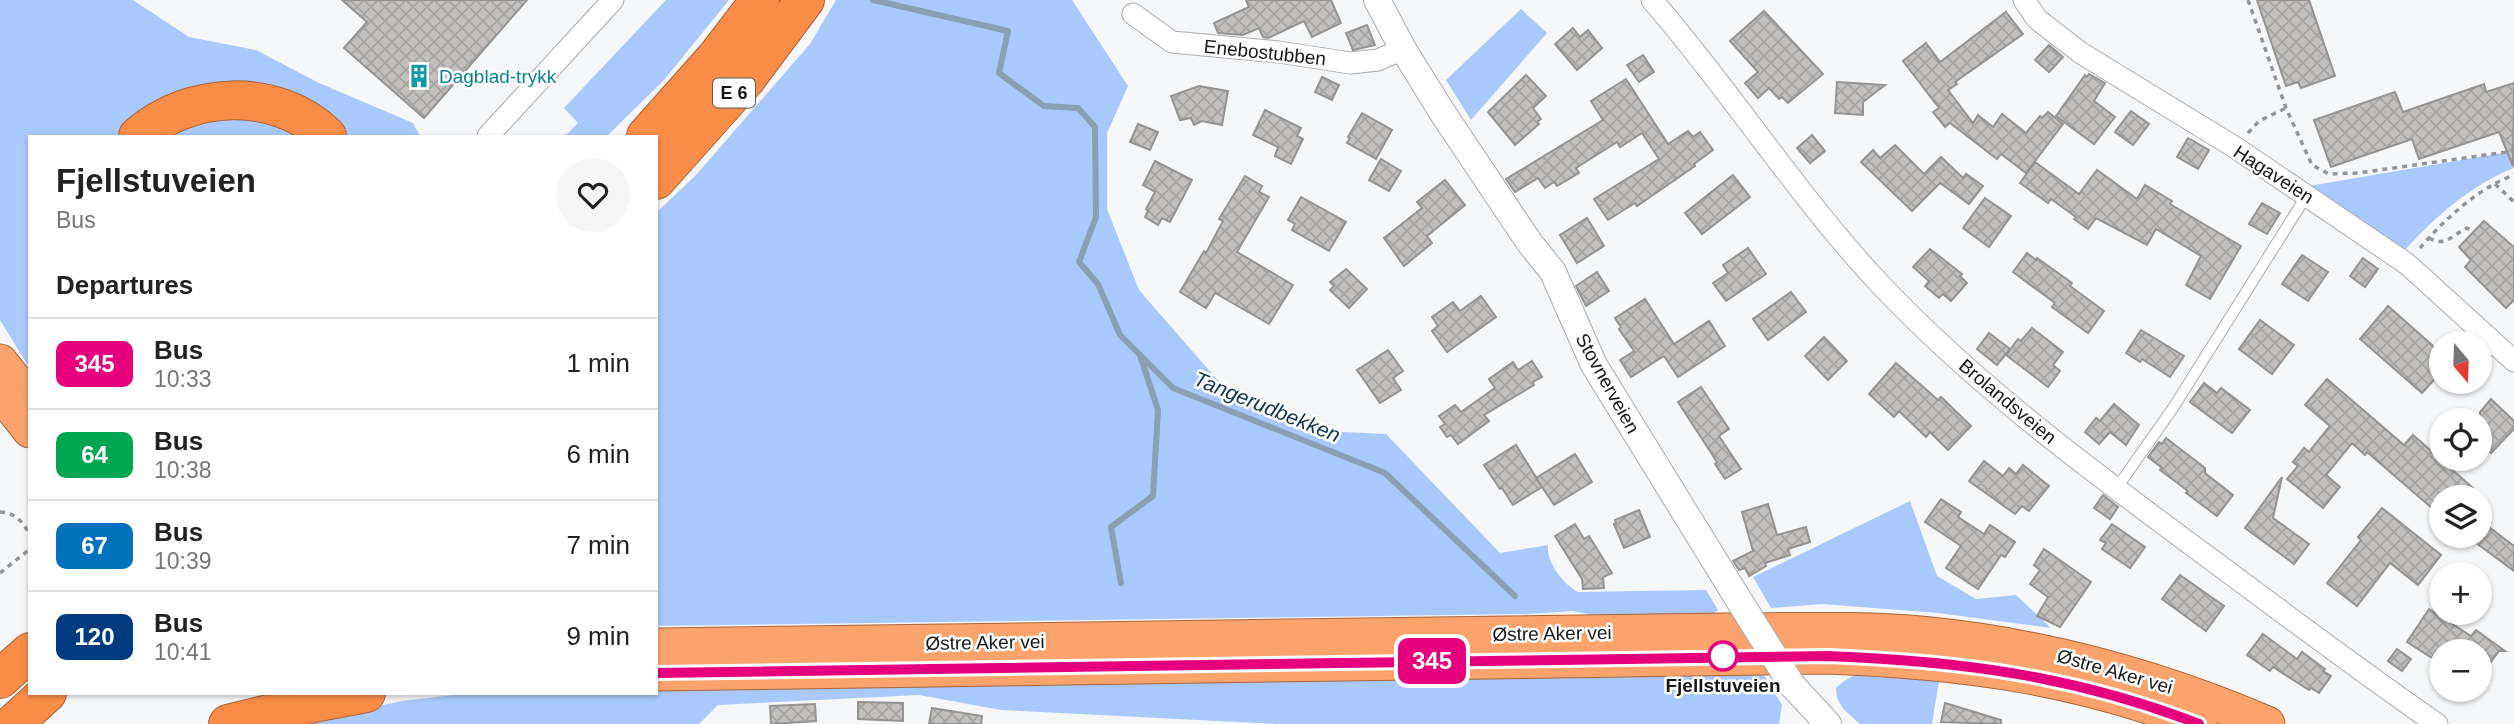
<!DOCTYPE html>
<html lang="en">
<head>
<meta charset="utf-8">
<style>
	:root { --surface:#fff; --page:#f6f6f6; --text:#222; --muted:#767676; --line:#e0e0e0 }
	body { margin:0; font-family:Arial,sans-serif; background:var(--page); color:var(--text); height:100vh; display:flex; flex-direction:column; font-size:26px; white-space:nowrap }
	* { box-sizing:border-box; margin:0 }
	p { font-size:23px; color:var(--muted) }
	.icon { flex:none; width:38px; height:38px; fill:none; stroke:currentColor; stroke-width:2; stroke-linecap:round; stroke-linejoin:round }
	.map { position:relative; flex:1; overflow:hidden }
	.details { position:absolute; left:28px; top:135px; width:630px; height:560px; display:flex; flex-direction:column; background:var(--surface); border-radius:0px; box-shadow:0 2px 5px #0004 }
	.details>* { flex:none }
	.badge { padding:0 14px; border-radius:10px; font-size:24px; line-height:46px }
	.needle { width:46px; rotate:161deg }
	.buttons { position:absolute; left:2429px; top:331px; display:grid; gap:14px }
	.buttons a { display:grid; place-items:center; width:63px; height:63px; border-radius:50%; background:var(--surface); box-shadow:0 2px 5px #0004; font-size:35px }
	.map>.badge { position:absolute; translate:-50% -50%; box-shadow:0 0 0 4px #fff }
	h2 { padding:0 28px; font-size:26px; line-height:63px }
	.round { display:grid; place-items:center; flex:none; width:74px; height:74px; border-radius:37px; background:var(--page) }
	.overview { display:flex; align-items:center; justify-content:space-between; height:119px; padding:0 28px }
	h1 { font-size:33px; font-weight:800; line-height:52px }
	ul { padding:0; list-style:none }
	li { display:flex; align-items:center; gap:21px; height:91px; padding:0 28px; border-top:2px solid var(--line) }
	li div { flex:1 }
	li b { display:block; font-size:26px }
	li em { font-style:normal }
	li .badge { min-width:77px; font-weight:700; text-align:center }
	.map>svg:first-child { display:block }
	.green { fill:#a9c9fd }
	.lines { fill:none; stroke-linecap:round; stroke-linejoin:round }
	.stream { stroke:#88a0b1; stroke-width:6 }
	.building { fill:url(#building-cross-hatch); stroke:#949391; stroke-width:2 }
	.service-casing { stroke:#a9aaac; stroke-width:12 }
	.minor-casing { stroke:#a9aaac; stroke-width:23 }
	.tertiary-casing { stroke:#a9aaac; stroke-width:28 }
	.trunk-casing { stroke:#aa6336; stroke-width:37 }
	.motorway-casing { stroke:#aa6336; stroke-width:40 }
	.path { stroke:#949596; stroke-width:3.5; stroke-dasharray:5 5; stroke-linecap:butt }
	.service { stroke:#fff; stroke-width:10 }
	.minor { stroke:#fff; stroke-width:21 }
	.tertiary { stroke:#fff; stroke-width:26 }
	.trunk { stroke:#faa36c; stroke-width:35 }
	.motorway { stroke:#f98c47; stroke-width:38 }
	.tertiary-bridge-casing { stroke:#a9aaac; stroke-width:28; stroke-linecap:butt }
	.tertiary-bridge { stroke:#fff; stroke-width:26 }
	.line-casing { stroke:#fff; stroke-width:16 }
	.line { stroke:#e6007e; stroke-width:10 }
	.stop-dot { fill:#fff; stroke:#e6007e; stroke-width:3.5 }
	.labels { text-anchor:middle; stroke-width:5; stroke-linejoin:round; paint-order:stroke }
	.shield { fill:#fff; stroke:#5c5d5d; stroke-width:2 }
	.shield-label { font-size:18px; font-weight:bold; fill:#161717 }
	.street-label { font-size:19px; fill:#161717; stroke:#fff }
	.culture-label { font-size:19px; fill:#0d838f; stroke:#fff; text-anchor:start }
	.stop-label { font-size:19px; font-weight:bold; fill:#161717; stroke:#fff }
	.water-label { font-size:21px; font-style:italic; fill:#0e364f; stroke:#fff }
</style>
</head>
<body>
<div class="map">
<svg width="2514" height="724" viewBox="0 0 2514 724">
	<defs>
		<pattern id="building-cross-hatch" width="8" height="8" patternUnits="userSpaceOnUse" patternTransform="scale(1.75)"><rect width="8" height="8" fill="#c1c0be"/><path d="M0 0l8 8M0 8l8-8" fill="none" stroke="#a5a4a3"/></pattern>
	</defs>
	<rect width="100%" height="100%" fill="#f6f7f9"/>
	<g class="green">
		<path d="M0,0H133L189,37L256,50L319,83L413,123L420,136H30V369L0,320Z"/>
		<path d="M666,0H729L664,80L607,136H565L578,123L564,108Z"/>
		<path d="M836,0H1072L1128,86L1107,133V209L1139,290L1221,384L1302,430L1386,434L1500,553L1548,545C1546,562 1563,584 1578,592L1706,590L1718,610L1714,613L1597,616L1573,611L1528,614L656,626V213L696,175L810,44Z"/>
		<path d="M1521,9L1547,33L1471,120L1446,80Z"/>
		<path d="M2514,151V168C2471,185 2435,217 2404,251L2309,186Z"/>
		<path d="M1910,501L1937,576L1976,599L2016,595L2051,628L1938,613L1822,604L1771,608L1753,577Z"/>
		<path d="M1761,670L1782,705L1779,724H1276L1001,710L919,695L718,705L699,724H293L402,701L471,693H656V686Z"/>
		<path d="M1857,674L1939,681L1932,724H1860C1848,713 1836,706 1836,688L1844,681Z"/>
	</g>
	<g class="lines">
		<g class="stream">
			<path d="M873,0L1008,31L999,73L1044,106L1078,108L1095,127L1096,217L1079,262L1098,284L1120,335L1173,388L1385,473L1515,596"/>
			<path d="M1121,583L1111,527L1153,496L1158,410L1140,355"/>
		</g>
	</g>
	<g class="building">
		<path d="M342,0H527L424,118L344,48L367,22Z"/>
		<path d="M1246,0H1331L1341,23L1312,37L1304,21L1268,38L1263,37L1259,28L1243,35L1218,33L1214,23L1249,7Z"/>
		<path d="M2257,0H2309L2335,76L2301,88L2298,82L2286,86Z"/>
		<path d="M1764,11L1823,74L1788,103L1782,97L1779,99L1769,88L1758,98L1745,83L1758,72L1730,41Z"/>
		<path d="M2006,12L2023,34L1955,82L1957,84L1948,90L1973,123L1978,115L1993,127L2002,114L2026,133L2040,116L2042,118L2048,112L2063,124L2026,173L2001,154L1997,159L1950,123L1945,127L1933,112L1939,108L1903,61L1926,43L1940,62Z"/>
		<path d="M1367,25L1375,45L1353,50L1346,33Z"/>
		<path d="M1573,28L1580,37L1588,30L1602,48L1577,70L1555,44Z"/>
		<path d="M2049,45L2063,57L2049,72L2035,60Z"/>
		<path d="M1643,55L1654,72L1639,82L1627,65Z"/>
		<path d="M2089,74L2105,83L2094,101L2115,117L2094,144L2056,116L2085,75L2087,77Z"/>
		<path d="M1526,75L1546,96L1533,108L1541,119L1537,122L1539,124L1515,145L1488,112Z"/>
		<path d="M1322,77L1339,85L1332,100L1315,92Z"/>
		<path d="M1626,79L1668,144L1688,131L1693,137L1700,132L1713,150L1694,164L1695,166L1637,206L1635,203L1608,220L1594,199L1659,159L1642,133L1620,147L1617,142L1576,168L1579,173L1557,186L1554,182L1545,188L1538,178L1515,192L1506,179L1603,120L1591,101Z"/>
		<path d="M1837,82L1885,85L1863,102V115L1835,113Z"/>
		<path d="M2514,83L2513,166L2499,132L2419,159L2412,139L2331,167L2314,120L2395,92L2403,112L2484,84L2486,92Z"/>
		<path d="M1199,86L1228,91L1222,125L1202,121L1194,125L1191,118L1180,120L1171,96Z"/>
		<path d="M1265,110L1301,128L1297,136L1303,139L1291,164L1275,156L1278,147L1253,135Z"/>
		<path d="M2131,111L2149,124L2133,145L2115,132Z"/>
		<path d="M1362,113L1392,130L1376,159L1347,143L1350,138L1348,137Z"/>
		<path d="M1138,124L1158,132L1150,150L1130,142Z"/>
		<path d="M1812,135L1825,151L1810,163L1797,148Z"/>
		<path d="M2188,138L2209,150L2198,169L2177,157Z"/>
		<path d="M1895,145L1924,174L1941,157L1963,178L1966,174L1983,186L1969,204L1940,183L1912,211L1861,162L1873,150L1880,158Z"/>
		<path d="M1381,159L1401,171L1389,191L1369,180Z"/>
		<path d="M1155,161L1192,180L1170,222L1162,218L1158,225L1145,217L1148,211L1146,209L1155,192L1143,185Z"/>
		<path d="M2035,162L2079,194L2097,170L2137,199L2145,185L2172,201L2170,204L2241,246L2210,299L2186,285L2201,256L2156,229L2147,245L2096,218L2088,229L2074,219L2076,217L2051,199L2048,203L2020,183Z"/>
		<path d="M1733,175L1750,197L1702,234L1685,213Z"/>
		<path d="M1245,176L1262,186L1259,192L1269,197L1237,252L1293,285L1269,324L1215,293L1206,308L1180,292L1204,251L1206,253L1223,221L1219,219Z"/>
		<path d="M1445,180L1465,205L1427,236L1432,243L1404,266L1384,238L1422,208L1417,202Z"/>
		<path d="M1301,197L1346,222L1329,251L1292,230L1295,224L1288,220Z"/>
		<path d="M1985,198L2011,216L1989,247L1963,228Z"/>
		<path d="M2262,203L2280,213L2267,234L2249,224Z"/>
		<path d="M1587,218L1604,246L1577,263L1560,235Z"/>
		<path d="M2484,221L2514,247V300L2506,308L2465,267L2471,260L2459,247Z"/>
		<path d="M1748,248L1766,274L1726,301L1713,283L1728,273L1723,265Z"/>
		<path d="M1930,249L1962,274L1960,276L1967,283L1951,301L1943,294L1939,298L1925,286L1929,281L1913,267Z"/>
		<path d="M2027,253L2036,260L2037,258L2072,283L2070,286L2104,311L2088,333L2052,307L2055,303L2013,272Z"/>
		<path d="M2302,255L2328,272L2308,301L2282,284Z"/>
		<path d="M2363,258L2378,269L2365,287L2350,276Z"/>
		<path d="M1346,269L1367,289L1349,308L1330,290L1334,286L1330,282Z"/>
		<path d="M1597,272L1609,291L1586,306L1576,286Z"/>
		<path d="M1791,292L1806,312L1768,340L1753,319Z"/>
		<path d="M1481,296L1496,317L1447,352L1432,331L1438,326L1432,317L1453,302L1460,311Z"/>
		<path d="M1645,299L1674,344L1709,321L1725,346L1678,377L1664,356L1631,377L1620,360L1634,351L1619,329L1621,327L1615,318Z"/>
		<path d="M2388,306L2441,353V372L2422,393L2360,339Z"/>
		<path d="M2260,320L2294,345L2272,374L2239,349Z"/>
		<path d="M2032,328L2063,352L2053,365L2060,371L2048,387L2006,355L2018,339L2021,341Z"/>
		<path d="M2141,330L2184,356L2170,377L2142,359L2140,362L2126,353Z"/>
		<path d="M1989,333L2010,349L1997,365L1977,349Z"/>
		<path d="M1824,337L1847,361L1828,380L1805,356Z"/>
		<path d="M1388,350L1403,371L1393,378L1401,390L1380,403L1357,370Z"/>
		<path d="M1532,361L1542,377L1533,382L1534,385L1484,415L1489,421L1458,444L1451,435L1447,437L1440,427L1445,424L1439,416L1455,405L1461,412L1495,388L1489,379L1513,362L1518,370Z"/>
		<path d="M1896,363L1938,400L1941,397L1971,426L1948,450L1930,432L1926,437L1899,411L1894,417L1869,394Z"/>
		<path d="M2327,379L2404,445L2413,435L2473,488L2465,497H2441V516L2367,452L2365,455L2352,443L2326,475L2340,487L2323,508L2287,479L2298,466L2293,462L2304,448L2309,452L2330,426L2305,405Z"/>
		<path d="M2204,383L2217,393L2221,388L2250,410L2232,433L2190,402Z"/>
		<path d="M1701,387L1729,429L1719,436L1741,469L1725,479L1715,464L1717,462L1678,402Z"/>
		<path d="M2491,399L2514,421V429L2491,453L2480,442V412Z"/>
		<path d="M2114,404L2139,425L2126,445L2110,432L2099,444L2085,432L2096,418L2100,421Z"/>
		<path d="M2166,438L2205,468V473L2233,495L2217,516L2186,493L2188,491L2160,470L2162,468L2148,457L2159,442L2162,444Z"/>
		<path d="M1516,445L1542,487L1513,505L1502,488L1500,489L1484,465Z"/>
		<path d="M1575,454L1592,482L1554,505L1536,478Z"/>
		<path d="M1984,461L2003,476L2009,468L2016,474L2023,465L2049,486L2029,511L2022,506L2015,514L1969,481Z"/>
		<path d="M2282,477L2273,518L2309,544L2294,564L2245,528Z"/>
		<path d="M2103,495L2118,507L2110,519L2094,508Z"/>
		<path d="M1941,499L1961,512L1958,517L1984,534L1990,525L2015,542L2005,557L2001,555L1978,589L1946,568L1961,546L1925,522Z"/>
		<path d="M1768,504L1777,535L1806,527L1810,542L1788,549L1790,555L1765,563L1766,566L1749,576L1745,568L1739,570L1733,561L1753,551L1742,512Z"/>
		<path d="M2382,508L2441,555L2418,585L2390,563L2357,606L2327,583L2361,540L2358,537Z"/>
		<path d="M1639,510L1650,537L1624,548L1614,524L1616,523L1615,520Z"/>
		<path d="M1575,524L1584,539L1589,536L1612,573L1603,577L1604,588L1583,589L1582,579L1555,536Z"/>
		<path d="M2112,524L2145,547L2130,568L2102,549L2106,543L2100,540Z"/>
		<path d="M2485,524L2514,546V571L2472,540L2476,536H2480V530Z"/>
		<path d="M2044,549L2091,582L2060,627L2037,616L2048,597L2030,584L2040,570L2034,565Z"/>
		<path d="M2180,575L2224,606L2206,631L2162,599Z"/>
		<path d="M2429,609L2471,636L2476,630L2505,651H2499L2480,677V651H2436L2432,658L2407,642Z"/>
		<path d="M2263,634L2297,659L2302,652L2325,669L2323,671L2331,676L2319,693L2311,688L2309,690L2273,667L2270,671L2247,655Z"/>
		<path d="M2397,649L2411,659L2402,671L2388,661Z"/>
		<path d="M858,702L903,703V721L858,719Z"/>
		<path d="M1945,703L2001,720V724L1941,722Z"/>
		<path d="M815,704L816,721L771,724L770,706Z"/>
		<path d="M932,708L982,716L981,724H929Z"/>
	</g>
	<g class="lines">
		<g class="service-casing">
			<path id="service" d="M2116,489L2173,408L2307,195"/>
		</g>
		<g class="minor-casing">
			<g id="minor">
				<path d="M1652,0C1731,91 1796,194 1878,282C1973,383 2086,467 2197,549C2277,608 2356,668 2437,724"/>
				<path d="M2024,0L2037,19L2081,53L2236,148L2407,264L2514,361"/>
				<path d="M1133,14L1172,42L1279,52L1350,63L1378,60L1403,49"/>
				<path d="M488,136L613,0"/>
			</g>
		</g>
		<g class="tertiary-casing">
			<g id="tertiary">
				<path d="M1377,0L1403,49L1442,112L1529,242L1553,272L1594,365L1740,602"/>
				<path d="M1792,685L1828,724"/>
			</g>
		</g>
		<g class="trunk-casing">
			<g id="trunk">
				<path d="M0,362L30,400"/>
				<path d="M0,392L30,430"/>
				<path d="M656,646L1724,631C1792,631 1862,628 1930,635C2048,647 2159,678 2267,724"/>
				<path d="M656,673L1828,656C1959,661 2076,676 2199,724"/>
			</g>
		</g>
		<g class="motorway-casing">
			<g id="motorway">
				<path d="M138,136C189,91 276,86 327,136"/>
				<path d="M646,136L718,55L760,0"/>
				<path d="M656,180L746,79L805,0"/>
				<path d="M0,679L30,652"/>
				<path d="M13,724L47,693"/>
				<path d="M228,724L313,703L366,693"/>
			</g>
		</g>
		<g class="path">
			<path d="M2248,0L2286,108L2312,165L2329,174L2358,173L2514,151"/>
			<path d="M2248,133L2259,121L2286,108"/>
			<path d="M2495,184L2514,202"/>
			<path d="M2429,238C2446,248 2453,234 2467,228L2473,232"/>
			<path d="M2420,248C2444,220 2478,188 2514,175"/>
			<path d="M0,512C16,513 22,521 30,535"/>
			<path d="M0,573L30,549"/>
		</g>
		<use href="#service" class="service"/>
		<use href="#minor" class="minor"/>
		<use href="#tertiary" class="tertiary"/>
		<use href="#trunk" class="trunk"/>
		<use href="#motorway" class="motorway"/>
		<g class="tertiary-bridge-casing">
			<path id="tertiary-bridge" d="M1740,602L1792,685"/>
		</g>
		<use href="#tertiary-bridge" class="tertiary-bridge"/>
	</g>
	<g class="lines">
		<g class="line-casing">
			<path id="line" d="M656,673L1828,656C1960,661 2075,676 2199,724"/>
		</g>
		<use href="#line" class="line"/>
	</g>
	<defs>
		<g id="building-bare" transform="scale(1.89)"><path d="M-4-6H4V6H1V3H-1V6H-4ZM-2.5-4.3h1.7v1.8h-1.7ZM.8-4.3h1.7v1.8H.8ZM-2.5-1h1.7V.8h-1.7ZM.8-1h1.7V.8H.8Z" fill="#0f9aa8" stroke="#fff" stroke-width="2.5" paint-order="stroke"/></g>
	</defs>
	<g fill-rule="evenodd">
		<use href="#building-bare" x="419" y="76"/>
	</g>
	<circle class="stop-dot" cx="1723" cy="656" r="14"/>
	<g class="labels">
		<rect class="shield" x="713" y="78.5" width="42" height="29" rx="5"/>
		<g class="shield-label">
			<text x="734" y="99">E 6</text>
		</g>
		<g class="street-label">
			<text transform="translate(1265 52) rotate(6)" y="7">Enebostubben</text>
			<text transform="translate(2274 174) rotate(33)" y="7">Hagaveien</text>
			<text transform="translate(1608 383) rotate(61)" y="7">Stovnerveien</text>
			<text transform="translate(2008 401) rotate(40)" y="7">Brolandsveien</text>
			<text transform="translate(1552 633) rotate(-1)" y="7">Østre Aker vei</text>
			<text transform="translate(985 642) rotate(-1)" y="7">Østre Aker vei</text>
			<text transform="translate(2115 671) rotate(16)" y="7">Østre Aker vei</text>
		</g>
		<g class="culture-label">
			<text x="439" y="83">Dagblad-trykk</text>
		</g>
		<g class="stop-label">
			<text x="1723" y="692">Fjellstuveien</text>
		</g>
		<g class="water-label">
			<text transform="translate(1267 407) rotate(22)" y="7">Tangerudbekken</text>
		</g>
	</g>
</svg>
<div class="buttons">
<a><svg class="needle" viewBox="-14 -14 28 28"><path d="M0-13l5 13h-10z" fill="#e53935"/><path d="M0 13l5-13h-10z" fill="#767676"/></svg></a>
<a><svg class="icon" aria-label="locate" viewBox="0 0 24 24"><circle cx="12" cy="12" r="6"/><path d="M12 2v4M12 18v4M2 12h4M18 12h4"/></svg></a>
<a><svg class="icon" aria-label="layers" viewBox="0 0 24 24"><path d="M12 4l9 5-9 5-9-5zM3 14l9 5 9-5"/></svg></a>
<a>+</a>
<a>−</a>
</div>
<b class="badge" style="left:1432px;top:661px;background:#e6007e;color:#fff">345</b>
<section class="details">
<div class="overview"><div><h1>Fjellstuveien</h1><p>Bus</p></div><a class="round"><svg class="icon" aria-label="heart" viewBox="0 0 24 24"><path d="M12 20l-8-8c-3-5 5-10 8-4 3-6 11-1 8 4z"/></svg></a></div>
<h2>Departures</h2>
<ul>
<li><span class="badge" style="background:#e6007e;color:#fff">345</span><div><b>Bus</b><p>10:33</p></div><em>1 min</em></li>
<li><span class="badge" style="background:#00a651;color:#fff">64</span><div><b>Bus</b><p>10:38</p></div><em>6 min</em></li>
<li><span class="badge" style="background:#0072bc;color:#fff">67</span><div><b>Bus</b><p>10:39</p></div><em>7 min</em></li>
<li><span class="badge" style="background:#003b80;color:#fff">120</span><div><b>Bus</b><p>10:41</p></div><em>9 min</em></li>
</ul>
</section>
</div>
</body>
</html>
